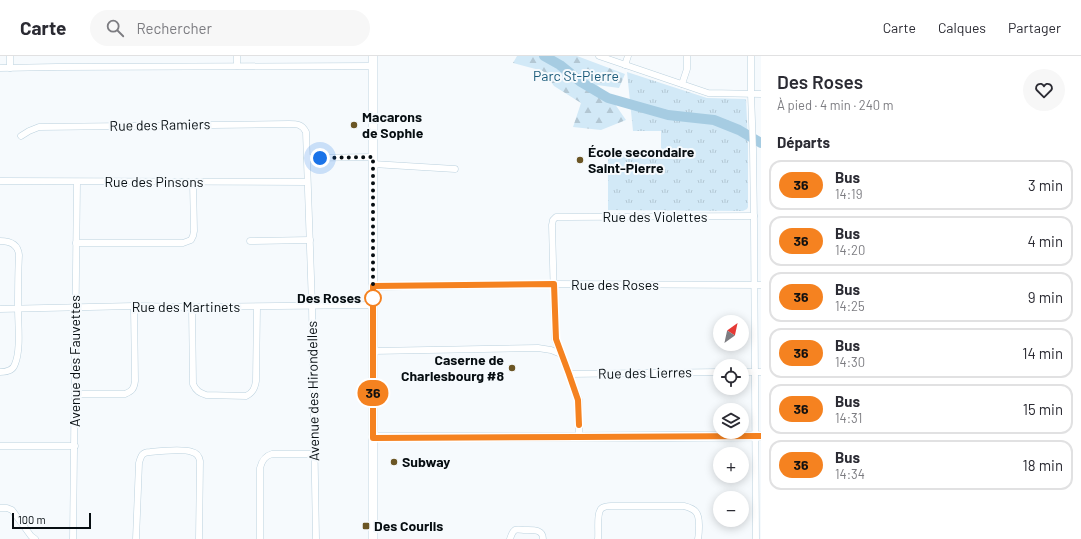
<!DOCTYPE html>
<html lang="fr">
<head>
<meta charset="utf-8">
<style>
	:root { --surface:#fff; --page:#f7f7f7; --text:#2b2b33; --muted:#7c7c81; --line:#e1e1e2 }
	body { margin:0; font-family:Barlow,sans-serif; background:var(--page); color:var(--text); height:100vh; display:flex; flex-direction:column; font-size:15px; white-space:nowrap }
	* { box-sizing:border-box; margin:0 }
	p { font-size:13px; color:var(--muted) }
	.icon { flex:none; width:22px; height:22px; fill:none; stroke:currentColor; stroke-width:2; stroke-linecap:round; stroke-linejoin:round }
	.map { position:relative; flex:1; overflow:hidden }
	.side { display:flex; flex-direction:column; background:var(--surface); width:320px }
	.side>* { flex:none }
	.badge { padding:0 8px; border-radius:13px; font-size:14px; line-height:26px }
	.needle { width:26px; rotate:33deg }
	.tools { position:absolute; left:713px; top:259px; display:grid; gap:8px }
	.tools a { display:grid; place-items:center; width:36px; height:36px; border-radius:50%; background:var(--surface); box-shadow:0 2px 10px #0003; font-size:20px }
	.scale { position:absolute; left:12px; bottom:10px; width:79px; box-sizing:border-box; padding-left:4px; border:2px solid #070e12; border-top:0; font-size:11px; line-height:14px; white-space:nowrap; color:#070e12; -webkit-text-stroke:3px #f6fafd; paint-order:stroke }
	.you { position:absolute; width:20px; height:20px; margin:-10px; border:3px solid #fff; border-radius:50%; background:#1a73e8; box-shadow:0 0 0 6px #1a73e833 }
	.map>.badge { position:absolute; translate:-50% -50%; box-shadow:0 0 0 2px #fff }
	h2 { padding:0 16px; font-size:15px; line-height:36px }
	.round { display:grid; place-items:center; flex:none; width:42px; height:42px; border-radius:21px; background:var(--page) }
	.overview { display:flex; align-items:center; justify-content:space-between; height:68px; padding:0 16px }
	h1 { font-size:19px; font-weight:600; line-height:30px }
	ul { padding:0; list-style:none }
	li { display:flex; align-items:center; gap:12px; height:50px; margin:0 8px 6px; padding:0 8px; border:2px solid var(--line); border-radius:12px }
	li div { flex:1 }
	li b { display:block; font-size:15px }
	li em { font-style:normal }
	li .badge { min-width:44px; font-weight:700; text-align:center }
	header { display:flex; align-items:center; gap:24px; box-sizing:border-box; height:56px; padding:0 20px; background:var(--surface); border-bottom:1px solid var(--line) }
	header strong { font-size:19px }
	nav { display:flex; gap:22px; margin-inline-start:auto; font-size:14px }
	.search { width:280px; height:36px; background:var(--page); display:flex; align-items:center; gap:10px; box-sizing:border-box; padding:0 14px; border-radius:22px; color:var(--muted); font-size:15px }
	main { display:flex; flex:1; min-height:0 }
	.map>svg:first-child { display:block }
	.forest { fill:url(#forest-firs) }
	.park { fill:url(#park-tufts) }
	.lines { fill:none; stroke-linecap:round; stroke-linejoin:round }
	.river { stroke:#a6cce2; stroke-width:10 }
	.street-casing { stroke:#bbd1de; stroke-width:7 }
	.secondary-casing { stroke:#bbd1de; stroke-width:10 }
	.street { stroke:#fff; stroke-width:6 }
	.secondary { stroke:#fff; stroke-width:9 }
	.line-casing { stroke:#fff; stroke-width:9 }
	.line { stroke:#f58220; stroke-width:6 }
	.walk { stroke:#070e12; stroke-width:4; stroke-dasharray:0 7.2 }
	.poi-dot { fill:#6b5625; stroke:#f6fafd; stroke-width:1.5 }
	.stop-dot { fill:#fff; stroke:#f58220; stroke-width:2 }
	.labels { text-anchor:middle; stroke-width:4; stroke-linejoin:round; paint-order:stroke }
	.park-label { font-size:14px; fill:#1b5b7a; stroke:#f6fafd }
	.poi-label { font-size:14px; font-weight:bold; fill:#070e12; stroke:#f6fafd; text-anchor:start }
	.street-label { font-size:14px; fill:#070e12; stroke:#f6fafd }
	.stop-label { font-size:14px; font-weight:bold; fill:#070e12; stroke:#f6fafd; text-anchor:end }
</style>
</head>
<body>
<header>
<strong>Carte</strong>
<div class="search"><svg class="icon" aria-label="search" viewBox="0 0 24 24"><circle cx="10" cy="10" r="6"/><path d="M15 15l6 6"/></svg>Rechercher</div>
<nav><a>Carte</a><a>Calques</a><a>Partager</a></nav>
</header>
<main>
<div class="map">
<svg width="761" height="483" viewBox="0 0 761 483">
	<defs>
		<pattern id="forest-firs" width="22" height="20" patternUnits="userSpaceOnUse"><rect width="22" height="20" fill="#d2e9f7"/><path d="M5 1l3.5 6h-7zM16 11l3.5 6h-7z" fill="#b3c7d3"/></pattern>
		<pattern id="park-tufts" width="24" height="20" patternUnits="userSpaceOnUse"><rect width="24" height="20" fill="#d2e9f7"/><path d="M3 7l-1-3M5 7V3M7 7l1-3M15 17l-1-3M17 17v-4M19 17l1-3" fill="none" stroke="#b3c7d3"/></pattern>
	</defs>
	<rect width="100%" height="100%" fill="#f6fafd"/>
	<path class="forest" d="M517,0H577L625,18L619,32L597,29L610,41L626,64L601,74L573,71L581,47L554,30L543,15L513,7Z"/>
	<path class="park" d="M627,16L707,42L746,43L748,85V151L747,153L743,155L608,154V95L661,94V75H633Z"/>
	<g class="lines">
		<path class="river" d="M544,0L560,9L581,26L608,42L668,59L714,64L739,74L761,87"/>
		<g class="street-casing">
			<g id="street">
				<path d="M10,0V12"/>
				<path d="M237,0V10"/>
				<path d="M599,0L708,37L761,38"/>
				<path d="M751,0V38L753,93L754,168L756,483"/>
				<path d="M625,9L628,0"/>
				<path d="M0,12L57,11L373,10"/>
				<path d="M682,28L687,13V0"/>
				<path d="M21,80L29,75L39,71L289,68C297,68 302,68 306,76L312,250L316,483"/>
				<path d="M307,102L373,101"/>
				<path d="M373,108L455,113"/>
				<path d="M0,125L307,126"/>
				<path d="M0,185C10,185 18,188 19,199C18,217 18,235 18,252C18,268 21,294 15,308C13,315 6,316 0,316"/>
				<path d="M250,185L310,184"/>
				<path d="M76,187H183L191,184L193,180L194,175L193,126"/>
				<path d="M373,231L554,228L761,229"/>
				<path d="M192,251L193,328C196,335 200,337 206,339L246,340C253,337 255,332 256,325L257,251"/>
				<path d="M0,253L134,250L192,251L373,249"/>
				<path d="M373,295L538,292L551,294L561,298"/>
				<path d="M742,316H761"/>
				<path d="M569,318L720,316"/>
				<path d="M75,338H125C132,335 134,333 135,325L134,250"/>
				<path d="M579,381V344L569,318L555,283L552,169L553,164L556,161H566L754,160"/>
				<path d="M0,390H75"/>
				<path d="M0,452H7L12,454L31,480L35,483"/>
				<path d="M73,483L77,126"/>
				<path d="M136,483L139,407C141,400 142,396 150,396C160,395 184,393 192,396C197,397 199,400 200,405L199,483"/>
				<path d="M260,483V412C262,404 265,400 272,398H315"/>
				<path d="M510,483C511,480 512,476 515,474C517,473 522,474 525,474C533,474 543,473 543,483"/>
				<path d="M598,483C599,476 596,456 602,452C605,450 608,450 611,450H684C696,453 699,457 699,469C699,474 699,478 698,483"/>
			</g>
		</g>
		<g class="secondary-casing">
			<g id="secondary">
				<path d="M373,0V483"/>
				<path d="M373,381H579L761,380"/>
			</g>
		</g>
		<use href="#street" class="street"/>
		<use href="#secondary" class="secondary"/>
	</g>
	<g class="lines">
		<g class="line-casing">
			<path id="line" d="M579,369L578,344L569,318L556,283L554,228L373,230V382L579,381L761,380"/>
		</g>
		<use href="#line" class="line"/>
		<path class="walk" d="M320,102L373,101V242"/>
	</g>
	<g class="poi-dot">
		<circle cx="354" cy="69" r="4"/>
		<circle cx="580" cy="104" r="4"/>
		<circle cx="512" cy="312" r="4"/>
		<circle cx="394" cy="406" r="4"/>
		<rect x="362" y="466" width="8" height="8" rx="2"/>
	</g>
	<circle class="stop-dot" cx="373" cy="242" r="8"/>
	<g class="labels">
		<g class="park-label">
			<text x="576" y="25">Parc St-Pierre</text>
		</g>
		<g class="poi-label">
			<text x="362" y="66">Macarons<tspan x="362" dy="16">de Sophie</tspan></text>
			<text x="588" y="101">École secondaire<tspan x="588" dy="16">Saint-Pierre</tspan></text>
			<text x="504" y="309" text-anchor="end">Caserne de<tspan x="504" dy="16">Charlesbourg #8</tspan></text>
			<text x="402" y="411">Subway</text>
			<text x="374" y="475">Des Courlis</text>
		</g>
		<g class="street-label">
			<text transform="translate(160 69) rotate(-1)" y="5">Rue des Ramiers</text>
			<text x="154" y="131">Rue des Pinsons</text>
			<text x="655" y="166">Rue des Violettes</text>
			<text x="615" y="234">Rue des Roses</text>
			<text x="186" y="256">Rue des Martinets</text>
			<text transform="translate(75 305) rotate(-90)" y="5">Avenue des Fauvettes</text>
			<text transform="translate(645 317) rotate(-1)" y="5">Rue des Lierres</text>
			<text transform="translate(313 335) rotate(-91)" y="5">Avenue des Hirondelles</text>
		</g>
		<g class="stop-label">
			<text x="361" y="247">Des Roses</text>
		</g>
	</g>
</svg>
<div class="tools">
<a><svg class="needle" viewBox="-14 -14 28 28"><path d="M0-13l5 13h-10z" fill="#e53935"/><path d="M0 13l5-13h-10z" fill="#7c7c81"/></svg></a>
<a><svg class="icon" aria-label="locate" viewBox="0 0 24 24"><circle cx="12" cy="12" r="6"/><path d="M12 2v4M12 18v4M2 12h4M18 12h4"/></svg></a>
<a><svg class="icon" aria-label="layers" viewBox="0 0 24 24"><path d="M12 4l9 5-9 5-9-5zM3 14l9 5 9-5"/></svg></a>
<a>+</a>
<a>−</a>
</div>
<div class="scale">100 m</div>
<div class="you" style="left:320px;top:102px"></div>
<b class="badge" style="left:373px;top:337px;background:#f58220;color:#111">36</b>
</div>
<section class="side">
<div class="overview"><div><h1>Des Roses</h1><p>À pied · 4 min · 240 m</p></div><a class="round"><svg class="icon" aria-label="heart" viewBox="0 0 24 24"><path d="M12 20l-8-8c-3-5 5-10 8-4 3-6 11-1 8 4z"/></svg></a></div>
<h2>Départs</h2>
<ul>
<li><span class="badge" style="background:#f58220;color:#111">36</span><div><b>Bus</b><p>14:19</p></div><em>3 min</em></li>
<li><span class="badge" style="background:#f58220;color:#111">36</span><div><b>Bus</b><p>14:20</p></div><em>4 min</em></li>
<li><span class="badge" style="background:#f58220;color:#111">36</span><div><b>Bus</b><p>14:25</p></div><em>9 min</em></li>
<li><span class="badge" style="background:#f58220;color:#111">36</span><div><b>Bus</b><p>14:30</p></div><em>14 min</em></li>
<li><span class="badge" style="background:#f58220;color:#111">36</span><div><b>Bus</b><p>14:31</p></div><em>15 min</em></li>
<li><span class="badge" style="background:#f58220;color:#111">36</span><div><b>Bus</b><p>14:34</p></div><em>18 min</em></li>
</ul>
</section>
</main>
</body>
</html>
